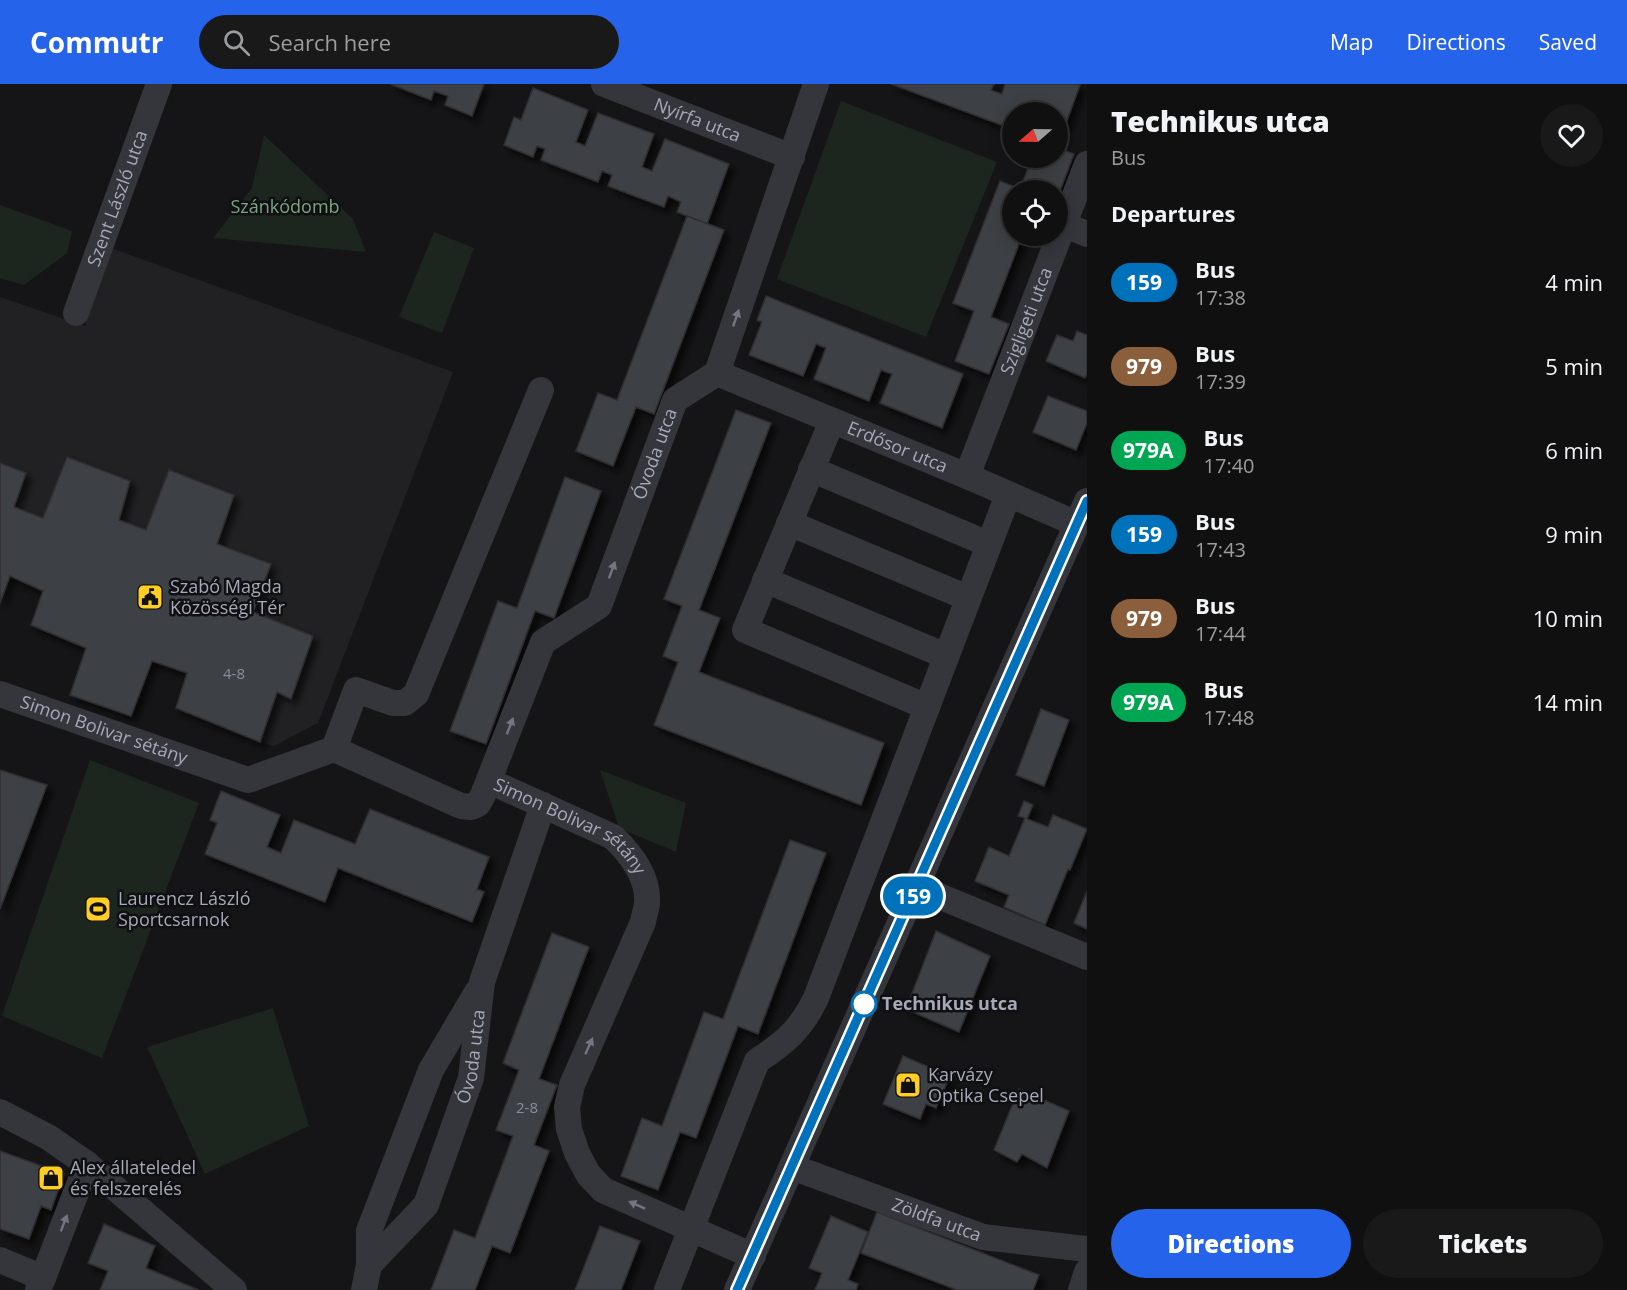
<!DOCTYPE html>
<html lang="en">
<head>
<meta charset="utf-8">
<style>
	:root { --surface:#101011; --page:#19191a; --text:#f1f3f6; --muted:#9c9d9f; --line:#303031; --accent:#2563eb }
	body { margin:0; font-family:"Open Sans",sans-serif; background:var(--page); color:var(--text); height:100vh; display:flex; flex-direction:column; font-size:22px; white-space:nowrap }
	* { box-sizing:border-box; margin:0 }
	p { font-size:20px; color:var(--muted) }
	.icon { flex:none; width:33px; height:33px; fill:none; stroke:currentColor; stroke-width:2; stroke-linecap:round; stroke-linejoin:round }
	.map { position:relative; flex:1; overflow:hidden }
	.side { display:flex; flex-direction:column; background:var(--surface); width:540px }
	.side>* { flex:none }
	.badge { padding:0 12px; border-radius:20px; font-size:21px; line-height:39px }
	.needle { width:39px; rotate:250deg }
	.controls { position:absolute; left:1002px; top:18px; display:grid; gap:12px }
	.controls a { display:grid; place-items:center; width:66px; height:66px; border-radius:50%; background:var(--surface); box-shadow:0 3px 15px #0003,0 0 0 2px var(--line); font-size:30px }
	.map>.badge { position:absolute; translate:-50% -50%; box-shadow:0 0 0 3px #fff }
	h2 { padding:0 24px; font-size:22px; line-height:54px }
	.round { display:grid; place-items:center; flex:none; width:63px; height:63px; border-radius:32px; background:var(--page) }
	.head { display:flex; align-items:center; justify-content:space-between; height:102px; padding:0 24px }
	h1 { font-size:28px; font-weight:800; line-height:45px }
	.primary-button { display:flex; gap:12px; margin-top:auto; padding:12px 24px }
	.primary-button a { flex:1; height:69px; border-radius:36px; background:var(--accent); color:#fff; font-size:24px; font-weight:800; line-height:69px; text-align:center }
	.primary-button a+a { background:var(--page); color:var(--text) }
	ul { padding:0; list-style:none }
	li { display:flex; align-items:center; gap:18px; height:84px; padding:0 24px }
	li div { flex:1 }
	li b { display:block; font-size:22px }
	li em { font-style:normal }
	li .badge { min-width:66px; font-weight:700; text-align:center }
	header { display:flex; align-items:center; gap:36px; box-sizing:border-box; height:84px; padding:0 30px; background:var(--accent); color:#fff }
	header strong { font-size:28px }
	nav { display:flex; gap:33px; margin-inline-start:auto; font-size:21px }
	.search { width:420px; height:54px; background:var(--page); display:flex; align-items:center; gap:15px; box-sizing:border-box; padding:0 21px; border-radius:33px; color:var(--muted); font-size:22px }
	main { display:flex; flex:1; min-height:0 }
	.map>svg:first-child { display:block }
	.built { fill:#212124 }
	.green { fill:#1c251e }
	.building { fill:#3e3f44; stroke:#2f2f33; stroke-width:1.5; filter:url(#shadow) }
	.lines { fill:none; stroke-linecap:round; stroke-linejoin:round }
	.minor { stroke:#35363c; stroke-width:26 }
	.oneway { fill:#737580 }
	.line-casing { stroke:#fff; stroke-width:14 }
	.line { stroke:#0072bc; stroke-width:9 }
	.stop-dot { fill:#fff; stroke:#0072bc; stroke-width:3 }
	.labels { text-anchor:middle; stroke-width:5; stroke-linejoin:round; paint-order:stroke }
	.number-label { font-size:15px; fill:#8b8e9b }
	.street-label { font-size:18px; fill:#a5a9b8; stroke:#101012 }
	.park-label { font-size:18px; fill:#7ba582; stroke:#101012 }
	.poi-label { font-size:18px; fill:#a5a9b8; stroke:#101012; text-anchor:start }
	.stop-label { font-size:18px; font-weight:bold; fill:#a5a9b8; stroke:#101012; text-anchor:start }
</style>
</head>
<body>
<header>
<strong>Commutr</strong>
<div class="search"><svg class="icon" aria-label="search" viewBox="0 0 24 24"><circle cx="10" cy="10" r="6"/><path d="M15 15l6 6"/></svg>Search here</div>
<nav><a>Map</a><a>Directions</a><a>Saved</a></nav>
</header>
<main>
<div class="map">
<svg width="1087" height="1206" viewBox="0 0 1087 1206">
	<defs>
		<filter id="shadow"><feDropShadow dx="5.5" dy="5.5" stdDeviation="3" flood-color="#0009"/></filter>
	</defs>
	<rect width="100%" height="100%" fill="#151517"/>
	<path class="built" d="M111,164L453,288L318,639L274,662L260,658L176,624L187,589L152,577L131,632L70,611L86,564L31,541L43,507L10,492L0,519V213L85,242Z"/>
	<g class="green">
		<path d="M841,17L997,78L926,253L777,195Z"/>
		<path d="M264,51L353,135L366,168L213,154L252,104Z"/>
		<path d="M0,121L72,147L67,169L24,201L0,194Z"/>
		<path d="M434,148L474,164L442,249L399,233Z"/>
		<path d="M90,676L199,719L102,974L2,932Z"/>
		<path d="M600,686L686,719L676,768L619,744Z"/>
		<path d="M273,924L309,1042L205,1090L147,963Z"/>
	</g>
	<g class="building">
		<path d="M390,0H484L472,32L445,21L448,12L434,7L431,16Z"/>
		<path d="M891,0H994L991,6L1002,10L1005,0H1076L1080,1L1058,61V28H1012V45Z"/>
		<path d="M533,4L588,26L576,58L585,62L598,29L654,50L642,83L652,87L665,55L729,80L707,140L677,128L681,118L668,112L664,123L608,102L612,91L602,87L598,98L541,76L545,65L537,62L533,73L504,61L514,33L521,36Z"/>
		<path d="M1058,64L1074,70L1058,112V106H1012V152H1022L991,233L1009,240L989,290L955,277L974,227L953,219L1000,97L1020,105L1032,74H1058Z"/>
		<path d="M687,132L724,146L654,330L636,323L613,382L576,367L598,309L617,316Z"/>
		<path d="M766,212L963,290L942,344L880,319L892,290L881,286L869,317L814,295L826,264L816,260L803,292L749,271L762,238L757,236Z"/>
		<path d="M1077,247L1087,251V290L1085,294L1046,277L1057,251L1073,257Z"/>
		<path d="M1048,312L1087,327V339L1076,366L1033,348Z"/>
		<path d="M736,326L771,339L699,526L720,534L699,588L884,659L861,721L654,641L678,578L663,572L682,522L664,515Z"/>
		<path d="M67,373L130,397L119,436L146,446L169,386L234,411L217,460L271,480L253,528L313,552L291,615L277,608L260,658L176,624L187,589L152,577L131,632L70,611L86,564L31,541L43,507L10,492L0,519V379L26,389L14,423L43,434Z"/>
		<path d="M565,393L601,407L554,534L535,527L486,660L450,647L498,517L517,524Z"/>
		<path d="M1041,625L1069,636L1044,702L1016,691Z"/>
		<path d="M0,686L47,701L0,825Z"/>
		<path d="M221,707L280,731L267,763L281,769L294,736L355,760L370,725L489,773L477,805L484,808L472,838L338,784L325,818L205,770L217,739L210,736Z"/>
		<path d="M1024,717L1033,721L1027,735L1048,743L1053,731L1087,745L1070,786L1068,785L1045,841L1004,823L1009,811L975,797L989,763L1009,772L1025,734L1018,732Z"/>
		<path d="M790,756L826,769L758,950L738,942L696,1054L680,1048L658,1106L621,1092L642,1034L662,1042L704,928L723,935Z"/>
		<path d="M1087,807V845L1074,839Z"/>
		<path d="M936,847L990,872L959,948L906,925Z"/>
		<path d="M552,849L589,863L539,995L557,1001L534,1061L549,1067L510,1169L492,1162L475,1206H431L454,1146L475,1154L513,1052L496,1046L519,986L503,979Z"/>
		<path d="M903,972L950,992L936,1024L926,1020L920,1035L883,1020Z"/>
		<path d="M1019,1005L1069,1027L1047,1084L1022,1070L1017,1078L994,1066Z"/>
		<path d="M0,1067L64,1090L51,1126L41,1122L29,1155L0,1145Z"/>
		<path d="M877,1128L1039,1191L1033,1206H957L861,1169Z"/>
		<path d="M831,1132L868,1148L848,1196L858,1200L856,1206H815L822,1189L809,1184Z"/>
		<path d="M104,1140L155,1162L146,1184L199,1206H100L108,1187L88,1179Z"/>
		<path d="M600,1142L640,1157L621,1206H575Z"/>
	</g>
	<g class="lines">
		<g class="minor">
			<path id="s1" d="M604,0L792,73"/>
			<path d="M1064,141L1087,150"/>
			<path id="s2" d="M76,229L159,0"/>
			<path id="s3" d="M717,289L967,392L1077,440"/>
			<path d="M832,337L745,546L927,623"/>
			<path d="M811,385L988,460"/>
			<path id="s4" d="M967,392L1087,80"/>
			<path d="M789,439L968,514"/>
			<path d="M765,496L946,572"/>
			<path id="s5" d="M0,610L248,696L334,665L461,722L471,723L478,720L483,711L543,558L599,522L675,316L717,289L816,0"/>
			<path d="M334,665L356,606L393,619H405L416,610L541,306"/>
			<path id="s6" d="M489,697L613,753C631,770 649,793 647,820C646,826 644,832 643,838L572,1001L567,1023L569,1045L577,1069L588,1090L603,1106L753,1172"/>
			<path d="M917,803L1087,873"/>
			<path d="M0,1028L48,1053L87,1080L234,1206"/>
			<path id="s7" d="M792,1083L983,1153L1087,1165"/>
			<path d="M0,1176L43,1194L38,1206"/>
			<path d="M369,1181V1147L431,986L477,908"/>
			<path d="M43,1194L87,1080"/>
			<path id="s8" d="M364,1206L369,1181L426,1121L471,994L482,898L543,721"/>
			<path d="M667,1206L757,977C786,958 801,945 816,914L1008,411"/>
			<path d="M737,1206L1087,417"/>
			<path d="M1081,1206L1087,1188"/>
		</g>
	</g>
	<defs><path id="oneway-solid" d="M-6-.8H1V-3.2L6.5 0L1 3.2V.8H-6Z" transform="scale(1.5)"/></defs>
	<g class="oneway">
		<use href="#oneway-solid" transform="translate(736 234) rotate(-71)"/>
		<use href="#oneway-solid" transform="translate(612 486) rotate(-70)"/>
		<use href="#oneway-solid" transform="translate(510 642) rotate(-69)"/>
		<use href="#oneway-solid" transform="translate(589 962) rotate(-66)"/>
		<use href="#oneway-solid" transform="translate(637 1121) rotate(-156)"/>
		<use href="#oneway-solid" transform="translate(64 1139) rotate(-69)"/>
	</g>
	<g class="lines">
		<g class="line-casing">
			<path id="line" d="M737,1206L1087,417"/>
		</g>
		<use href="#line" class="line"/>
	</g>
	<defs>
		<g id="civic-square" transform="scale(1.35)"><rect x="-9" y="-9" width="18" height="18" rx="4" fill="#ffce25" stroke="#101012"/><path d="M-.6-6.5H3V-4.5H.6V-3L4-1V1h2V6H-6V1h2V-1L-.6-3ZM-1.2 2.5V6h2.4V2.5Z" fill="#111"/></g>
		<g id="stadium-square" transform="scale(1.35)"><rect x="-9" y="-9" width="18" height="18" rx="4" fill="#ffce25" stroke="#101012"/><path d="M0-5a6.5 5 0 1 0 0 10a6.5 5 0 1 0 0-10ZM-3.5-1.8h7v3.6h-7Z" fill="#111"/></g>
		<g id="shop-square" transform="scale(1.35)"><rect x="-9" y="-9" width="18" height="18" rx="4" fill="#ffce25" stroke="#101012"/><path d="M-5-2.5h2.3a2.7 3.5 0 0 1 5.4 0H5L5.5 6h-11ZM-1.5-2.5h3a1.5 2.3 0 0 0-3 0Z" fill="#111"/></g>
	</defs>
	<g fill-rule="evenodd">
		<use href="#civic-square" x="150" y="513"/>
		<use href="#stadium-square" x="98" y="825"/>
		<use href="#shop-square" x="908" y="1001"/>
		<use href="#shop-square" x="51" y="1094"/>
	</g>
	<circle class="stop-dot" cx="864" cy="920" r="12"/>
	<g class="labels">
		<g class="number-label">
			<text x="234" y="595">4-8</text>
			<text x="527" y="1029">2-8</text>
		</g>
		<g class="street-label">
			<text dy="6" stroke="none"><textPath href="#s1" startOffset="100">Nyírfa utca</textPath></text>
			<text dy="6" stroke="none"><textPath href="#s2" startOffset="122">Szent László utca</textPath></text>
			<text dy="6" stroke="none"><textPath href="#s4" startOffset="166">Szigligeti utca</textPath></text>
			<text dy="6" stroke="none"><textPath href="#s3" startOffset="195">Erdősor utca</textPath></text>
			<text dy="6" stroke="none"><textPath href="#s5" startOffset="914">Óvoda utca</textPath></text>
			<text dy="6" stroke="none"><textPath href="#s5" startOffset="110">Simon Bolivar sétány</textPath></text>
			<text dy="6" stroke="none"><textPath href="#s6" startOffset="94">Simon Bolivar sétány</textPath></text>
			<text dy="6" stroke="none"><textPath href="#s8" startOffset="264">Óvoda utca</textPath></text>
			<text dy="6" stroke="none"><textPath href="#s7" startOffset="154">Zöldfa utca</textPath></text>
		</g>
		<g class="park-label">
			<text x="285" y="129">Szánkódomb</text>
		</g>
		<g class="poi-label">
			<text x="170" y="509">Szabó Magda<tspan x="170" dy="21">Közösségi Tér</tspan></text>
			<text x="118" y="821">Laurencz László<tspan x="118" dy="21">Sportcsarnok</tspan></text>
			<text x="928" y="997">Karvázy<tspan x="928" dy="21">Optika Csepel</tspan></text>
			<text x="70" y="1090">Alex állateledel<tspan x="70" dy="21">és felszerelés</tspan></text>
		</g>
		<g class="stop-label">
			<text x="882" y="926">Technikus utca</text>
		</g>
	</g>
</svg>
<div class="controls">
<a><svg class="needle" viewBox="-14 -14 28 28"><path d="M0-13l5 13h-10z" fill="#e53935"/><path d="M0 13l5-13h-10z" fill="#9c9d9f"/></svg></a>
<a><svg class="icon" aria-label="locate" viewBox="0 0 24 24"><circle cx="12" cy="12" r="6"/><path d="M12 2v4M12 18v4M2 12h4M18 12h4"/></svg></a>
</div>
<b class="badge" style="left:913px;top:812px;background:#0072bc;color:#fff">159</b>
</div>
<section class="side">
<div class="head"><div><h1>Technikus utca</h1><p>Bus</p></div><a class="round"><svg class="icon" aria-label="heart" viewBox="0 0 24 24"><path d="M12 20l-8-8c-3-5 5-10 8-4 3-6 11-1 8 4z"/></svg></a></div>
<h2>Departures</h2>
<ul>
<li><span class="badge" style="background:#0072bc;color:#fff">159</span><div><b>Bus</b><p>17:38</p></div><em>4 min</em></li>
<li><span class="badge" style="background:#8b5e3c;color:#fff">979</span><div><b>Bus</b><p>17:39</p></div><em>5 min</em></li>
<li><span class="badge" style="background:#00a651;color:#fff">979A</span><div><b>Bus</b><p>17:40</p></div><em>6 min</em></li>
<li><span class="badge" style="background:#0072bc;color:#fff">159</span><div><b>Bus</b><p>17:43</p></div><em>9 min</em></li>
<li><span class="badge" style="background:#8b5e3c;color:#fff">979</span><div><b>Bus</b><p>17:44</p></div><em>10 min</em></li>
<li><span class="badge" style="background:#00a651;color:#fff">979A</span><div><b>Bus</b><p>17:48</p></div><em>14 min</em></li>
</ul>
<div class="primary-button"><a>Directions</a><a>Tickets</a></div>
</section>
</main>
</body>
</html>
